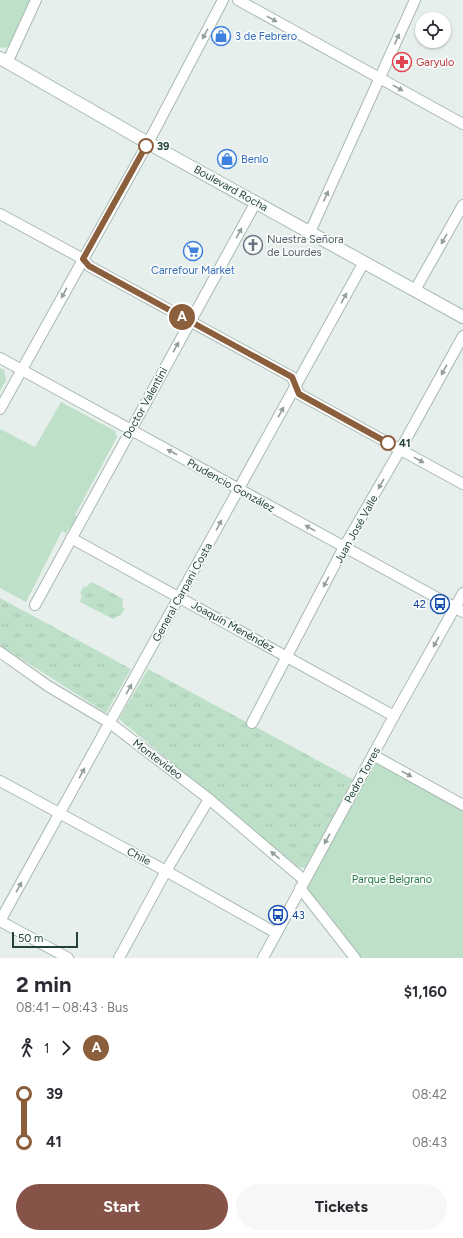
<!DOCTYPE html>
<html lang="en">
<head>
<meta charset="utf-8">
<style>
	:root { --surface:#fff; --page:#f7f7f7; --text:#2b2b33; --muted:#7c7c81; --accent:#855347 }
	body { margin:0; font-family:Figtree,sans-serif; background:var(--page); color:var(--text); height:100vh; display:flex; flex-direction:column; font-size:15px; white-space:nowrap }
	* { box-sizing:border-box; margin:0 }
	p { font-size:13px; color:var(--muted) }
	.icon { flex:none; width:22px; height:22px; fill:none; stroke:currentColor; stroke-width:2; stroke-linecap:round; stroke-linejoin:round }
	.map { position:relative; height:958px; overflow:hidden }
	.sheet { display:flex; flex-direction:column; background:var(--surface); flex:1 }
	.sheet>* { flex:none }
	.badge { padding:0 8px; border-radius:13px; font-size:14px; line-height:26px }
	.buttons { position:absolute; left:415px; top:12px; display:grid; gap:8px }
	.buttons a { display:grid; place-items:center; width:36px; height:36px; border-radius:50%; background:var(--surface); box-shadow:0 1px 3px #0004; font-size:20px }
	.scale { position:absolute; left:12px; bottom:10px; width:66px; box-sizing:border-box; padding-left:4px; border:2px solid #24423a; border-top:0; font-size:11px; line-height:14px; white-space:nowrap; color:#24423a; -webkit-text-stroke:3px #f7fbf9; paint-order:stroke }
	.map>.badge { position:absolute; translate:-50% -50%; box-shadow:0 0 0 2px #fff }
	.legs { display:flex; align-items:center; gap:6px; height:44px; padding:0 16px; font-size:13px }
	.legs p { margin-inline-start:auto }
	.summary { display:flex; align-items:center; justify-content:space-between; height:68px; padding:0 16px }
	h1 { font-size:22px; font-weight:700; line-height:30px }
	.button { display:flex; gap:8px; margin-top:auto; padding:8px 16px }
	.button a { flex:1; height:46px; border-radius:24px; background:var(--accent); color:#fff; font-size:16px; font-weight:700; line-height:46px; text-align:center }
	.button a+a { background:var(--page); color:var(--text) }
	ul { padding:0 16px; list-style:none }
	li { display:flex; align-items:center; gap:14px; height:48px; font-size:15px }
	li i { display:grid; place-items:center; width:6px; height:100%; margin:0 5px; background:currentColor }
	li i::after { content:''; width:10px; height:10px; margin:-5px; border:3px solid; border-radius:50%; background:var(--surface) }
	li p { margin-inline-start:auto }
	li:first-child i { background:linear-gradient(#0000 50%,currentColor 0) }
	li:last-child i { background:linear-gradient(currentColor 50%,#0000 0) }
	.map>svg:first-child { display:block }
	.grass { fill:url(#grass-tufts) }
	.green { fill:#bfe0c8 }
	.lines { fill:none; stroke-linecap:round; stroke-linejoin:round }
	.minor-casing { stroke:#a8b8b2; stroke-width:12 }
	.secondary-casing { stroke:#a4bbb3; stroke-width:14 }
	.minor { stroke:#fff; stroke-width:10 }
	.secondary { stroke:#fff; stroke-width:12 }
	.oneway { fill:#92a09c }
	.line-1-casing { stroke:#fff; stroke-width:9 }
	.line-1 { stroke:#8b5e3c; stroke-width:6 }
	.stop-1-dot { fill:#fff; stroke:#8b5e3c; stroke-width:2 }
	.labels { text-anchor:middle; stroke-width:3.5; stroke-linejoin:round; paint-order:stroke }
	.shop-label { font-size:11px; fill:#366cbe; stroke:#f7fbf9; text-anchor:start }
	.health-label { font-size:11px; fill:#be3a42; stroke:#f7fbf9; text-anchor:start }
	.stop-label { font-size:11px; font-weight:bold; fill:#24423a; stroke:#f7fbf9; text-anchor:start }
	.street-label { font-size:11px; fill:#24423a; stroke:#f7fbf9 }
	.worship-label { font-size:11px; fill:#5b616d; stroke:#f7fbf9; text-anchor:start }
	.transit-label { font-size:11px; fill:#164399; stroke:#f7fbf9; text-anchor:end }
	.park-label { font-size:11px; fill:#2d7a4b; stroke:#f7fbf9 }
</style>
</head>
<body>
<div class="map">
<svg width="463" height="958" viewBox="0 0 463 958">
	<defs>
		<pattern id="grass-tufts" width="24" height="20" patternUnits="userSpaceOnUse"><rect width="24" height="20" fill="#bfe0c8"/><path d="M3 7l-1-3M5 7V3M7 7l1-3M15 17l-1-3M17 17v-4M19 17l1-3" fill="none" stroke="#a4c1ad"/></pattern>
	</defs>
	<rect width="100%" height="100%" fill="#e6efeb"/>
	<g class="grass">
		<path d="M92,582L123,599L122,607L125,609L120,616H118L113,619L80,602L82,595L80,593L84,586L86,587Z"/>
		<path d="M0,598L131,669L106,713L0,645Z"/>
		<path d="M148,669L354,780L305,868L298,867L119,719Z"/>
	</g>
	<g class="green">
		<path d="M0,0H30L12,43L10,46L4,48L0,47Z"/>
		<path d="M0,368L4,370L6,380L0,391Z"/>
		<path d="M61,402L115,431L117,437L75,515L78,517L66,533L62,531L26,602L0,588V429L35,447Z"/>
		<path d="M376,762L463,810V958H362L320,903L309,895L307,891L308,884Z"/>
	</g>
	<g class="lines">
		<g class="minor-casing">
			<g id="minor">
				<path d="M238,0L463,124"/>
				<path d="M7,63L36,0"/>
				<path d="M0,214L83,259L89,266L292,377L299,394L463,484"/>
				<path d="M310,232L415,0"/>
				<path d="M415,290L463,205"/>
				<path d="M0,358L463,612"/>
				<path d="M0,409L148,143L223,0"/>
				<path d="M71,538L394,716"/>
				<path d="M35,605L256,202"/>
				<path d="M0,652L48,686L110,723L209,799L304,880"/>
				<path d="M252,723L344,547L400,450L463,336"/>
				<path d="M373,755L463,805"/>
				<path d="M0,781L166,871L276,933"/>
				<path d="M300,888L355,958"/>
				<path d="M0,921L364,262"/>
				<path d="M0,921L68,958"/>
				<path d="M119,958L166,871L209,799"/>
				<path d="M263,958L394,716L463,593"/>
			</g>
		</g>
		<g class="secondary-casing">
			<path id="secondary" d="M0,58L148,143L463,317"/>
		</g>
		<use href="#minor" class="minor"/>
		<use href="#secondary" class="secondary"/>
	</g>
	<defs><path id="oneway-solid" d="M-6-.8H1V-3.2L6.5 0L1 3.2V.8H-6Z"/></defs>
	<g class="oneway">
		<use href="#oneway-solid" transform="translate(272 19) rotate(29)"/>
		<use href="#oneway-solid" transform="translate(205 34) rotate(118)"/>
		<use href="#oneway-solid" transform="translate(397 39) rotate(-66)"/>
		<use href="#oneway-solid" transform="translate(398 88) rotate(29)"/>
		<use href="#oneway-solid" transform="translate(326 196) rotate(-66)"/>
		<use href="#oneway-solid" transform="translate(239 233) rotate(-61)"/>
		<use href="#oneway-solid" transform="translate(444 239) rotate(120)"/>
		<use href="#oneway-solid" transform="translate(64 293) rotate(119)"/>
		<use href="#oneway-solid" transform="translate(344 298) rotate(-61)"/>
		<use href="#oneway-solid" transform="translate(176 347) rotate(-61)"/>
		<use href="#oneway-solid" transform="translate(444 370) rotate(119)"/>
		<use href="#oneway-solid" transform="translate(281 412) rotate(-61)"/>
		<use href="#oneway-solid" transform="translate(172 452) rotate(-152)"/>
		<use href="#oneway-solid" transform="translate(419 460) rotate(29)"/>
		<use href="#oneway-solid" transform="translate(381 484) rotate(120)"/>
		<use href="#oneway-solid" transform="translate(219 525) rotate(-62)"/>
		<use href="#oneway-solid" transform="translate(310 528) rotate(-151)"/>
		<use href="#oneway-solid" transform="translate(326 582) rotate(118)"/>
		<use href="#oneway-solid" transform="translate(436 642) rotate(119)"/>
		<use href="#oneway-solid" transform="translate(129 689) rotate(-61)"/>
		<use href="#oneway-solid" transform="translate(82 773) rotate(-61)"/>
		<use href="#oneway-solid" transform="translate(407 774) rotate(29)"/>
		<use href="#oneway-solid" transform="translate(327 839) rotate(119)"/>
		<use href="#oneway-solid" transform="translate(275 855) rotate(-139)"/>
		<use href="#oneway-solid" transform="translate(19 887) rotate(-61)"/>
	</g>
	<g class="lines">
		<g class="line-1-casing">
			<path id="line-1" d="M146,146L83,259L89,266L292,377L299,394L388,443"/>
		</g>
		<use href="#line-1" class="line-1"/>
	</g>
	<defs>
		<g id="shop-ring" transform="scale(1)"><circle r="9.5" fill="#f7fbf9" stroke="#3f7fe0" stroke-width="1.5"/><path d="M-5-2.5h2.3a2.7 3.5 0 0 1 5.4 0H5L5.5 6h-11ZM-1.5-2.5h3a1.5 2.3 0 0 0-3 0Z" fill="#3f7fe0"/></g>
		<g id="pharmacy-ring" transform="scale(1)"><circle r="9.5" fill="#f7fbf9" stroke="#e0444e" stroke-width="1.5"/><path d="M-2-6h4v4h4v4h-4v4h-4v-4h-4v-4h4Z" fill="#e0444e"/></g>
		<g id="church-ring" transform="scale(1)"><circle r="9.5" fill="#f7fbf9" stroke="#6b7280" stroke-width="1.5"/><path d="M-1.2-6h2.4v3.5h3.3v2.4h-3.3V6h-2.4V-.1h-3.3v-2.4h3.3Z" fill="#6b7280"/></g>
		<g id="supermarket-ring" transform="scale(1)"><circle r="9.5" fill="#f7fbf9" stroke="#3f7fe0" stroke-width="1.5"/><path d="M-6-5.5h2.5l.6 2H6L4.5 2H-2.5L-4.4-4H-6ZM-1.5 3.2a1.3 1.3 0 1 0 .1 0ZM3 3.2a1.3 1.3 0 1 0 .1 0Z" fill="#3f7fe0"/></g>
		<g id="bus-ring" transform="scale(1)"><circle r="9.5" fill="#f7fbf9" stroke="#1a4fb4" stroke-width="1.5"/><path d="M-5-6H5V4H4V6H2V4H-2V6H-4V4H-5ZM-3.5-4V0h7V-4ZM-3.5 1.2v1.5H-2V1.2ZM2 1.2v1.5H3.5V1.2Z" fill="#1a4fb4"/></g>
	</defs>
	<g fill-rule="evenodd">
		<use href="#shop-ring" x="221" y="36"/>
		<use href="#pharmacy-ring" x="402" y="62"/>
		<use href="#shop-ring" x="227" y="159"/>
		<use href="#church-ring" x="253" y="245"/>
		<use href="#supermarket-ring" x="193" y="251"/>
		<use href="#bus-ring" x="440" y="604"/>
		<use href="#bus-ring" x="278" y="915"/>
	</g>
	<g class="stop-1-dot">
		<circle cx="146" cy="146" r="7"/>
		<circle cx="388" cy="443" r="7"/>
	</g>
	<g class="labels">
		<g class="shop-label">
			<text x="235" y="40">3 de Febrero</text>
			<text x="241" y="163">Benlo</text>
			<text x="193" y="274" text-anchor="middle">Carrefour Market</text>
		</g>
		<g class="health-label">
			<text x="416" y="66">Garyulo</text>
		</g>
		<g class="stop-label">
			<text x="157" y="150">39</text>
			<text x="399" y="447">41</text>
		</g>
		<g class="street-label">
			<text transform="translate(231 188) rotate(29)" y="4">Boulevard Rocha</text>
			<text transform="translate(145 403) rotate(-61)" y="4">Doctor Valentini</text>
			<text transform="translate(231 485) rotate(29)" y="4">Prudencio González</text>
			<text transform="translate(356 529) rotate(-61)" y="4">Juan José Valle</text>
			<text transform="translate(182 592) rotate(-61)" y="4">General Carpani Costa</text>
			<text transform="translate(233 626) rotate(29)" y="4">Joaquín Menéndez</text>
			<text transform="translate(158 759) rotate(37)" y="4">Montevideo</text>
			<text transform="translate(362 775) rotate(-61)" y="4">Pedro Torres</text>
			<text transform="translate(139 856) rotate(28)" y="4">Chile</text>
		</g>
		<g class="worship-label">
			<text x="267" y="243">Nuestra Señora<tspan x="267" dy="13">de Lourdes</tspan></text>
		</g>
		<g class="transit-label">
			<text x="426" y="608">42</text>
			<text x="292" y="919" text-anchor="start">43</text>
		</g>
		<g class="park-label">
			<text x="392" y="883">Parque Belgrano</text>
		</g>
	</g>
</svg>
<div class="buttons">
<a><svg class="icon" aria-label="locate" viewBox="0 0 24 24"><circle cx="12" cy="12" r="6"/><path d="M12 2v4M12 18v4M2 12h4M18 12h4"/></svg></a>
</div>
<div class="scale">50 m</div>
<b class="badge" style="left:182px;top:317px;background:#8b5e3c;color:#fff">A</b>
</div>
<section class="sheet">
<div class="summary"><div><h1>2 min</h1><p>08:41 – 08:43 · Bus</p></div><b>$1,160</b></div>
<div class="legs"><svg class="icon" aria-label="walk" viewBox="0 0 24 24"><circle cx="13" cy="4" r="2"/><path d="M13 8l-2 6 4 7M11 14l-3 7M7 12l3-4h3l4 4"/></svg>1<svg class="icon" aria-label="forward" viewBox="0 0 24 24"><path d="M9 5l7 7-7 7"/></svg><b class="badge" style="background:#8b5e3c;color:#fff">A</b></div>
<ul>
<li><i style="color:#8b5e3c"></i><b>39</b><p>08:42</p></li>
<li><i style="color:#8b5e3c"></i><b>41</b><p>08:43</p></li>
</ul>
<div class="button"><a>Start</a><a>Tickets</a></div>
</section>
</body>
</html>
